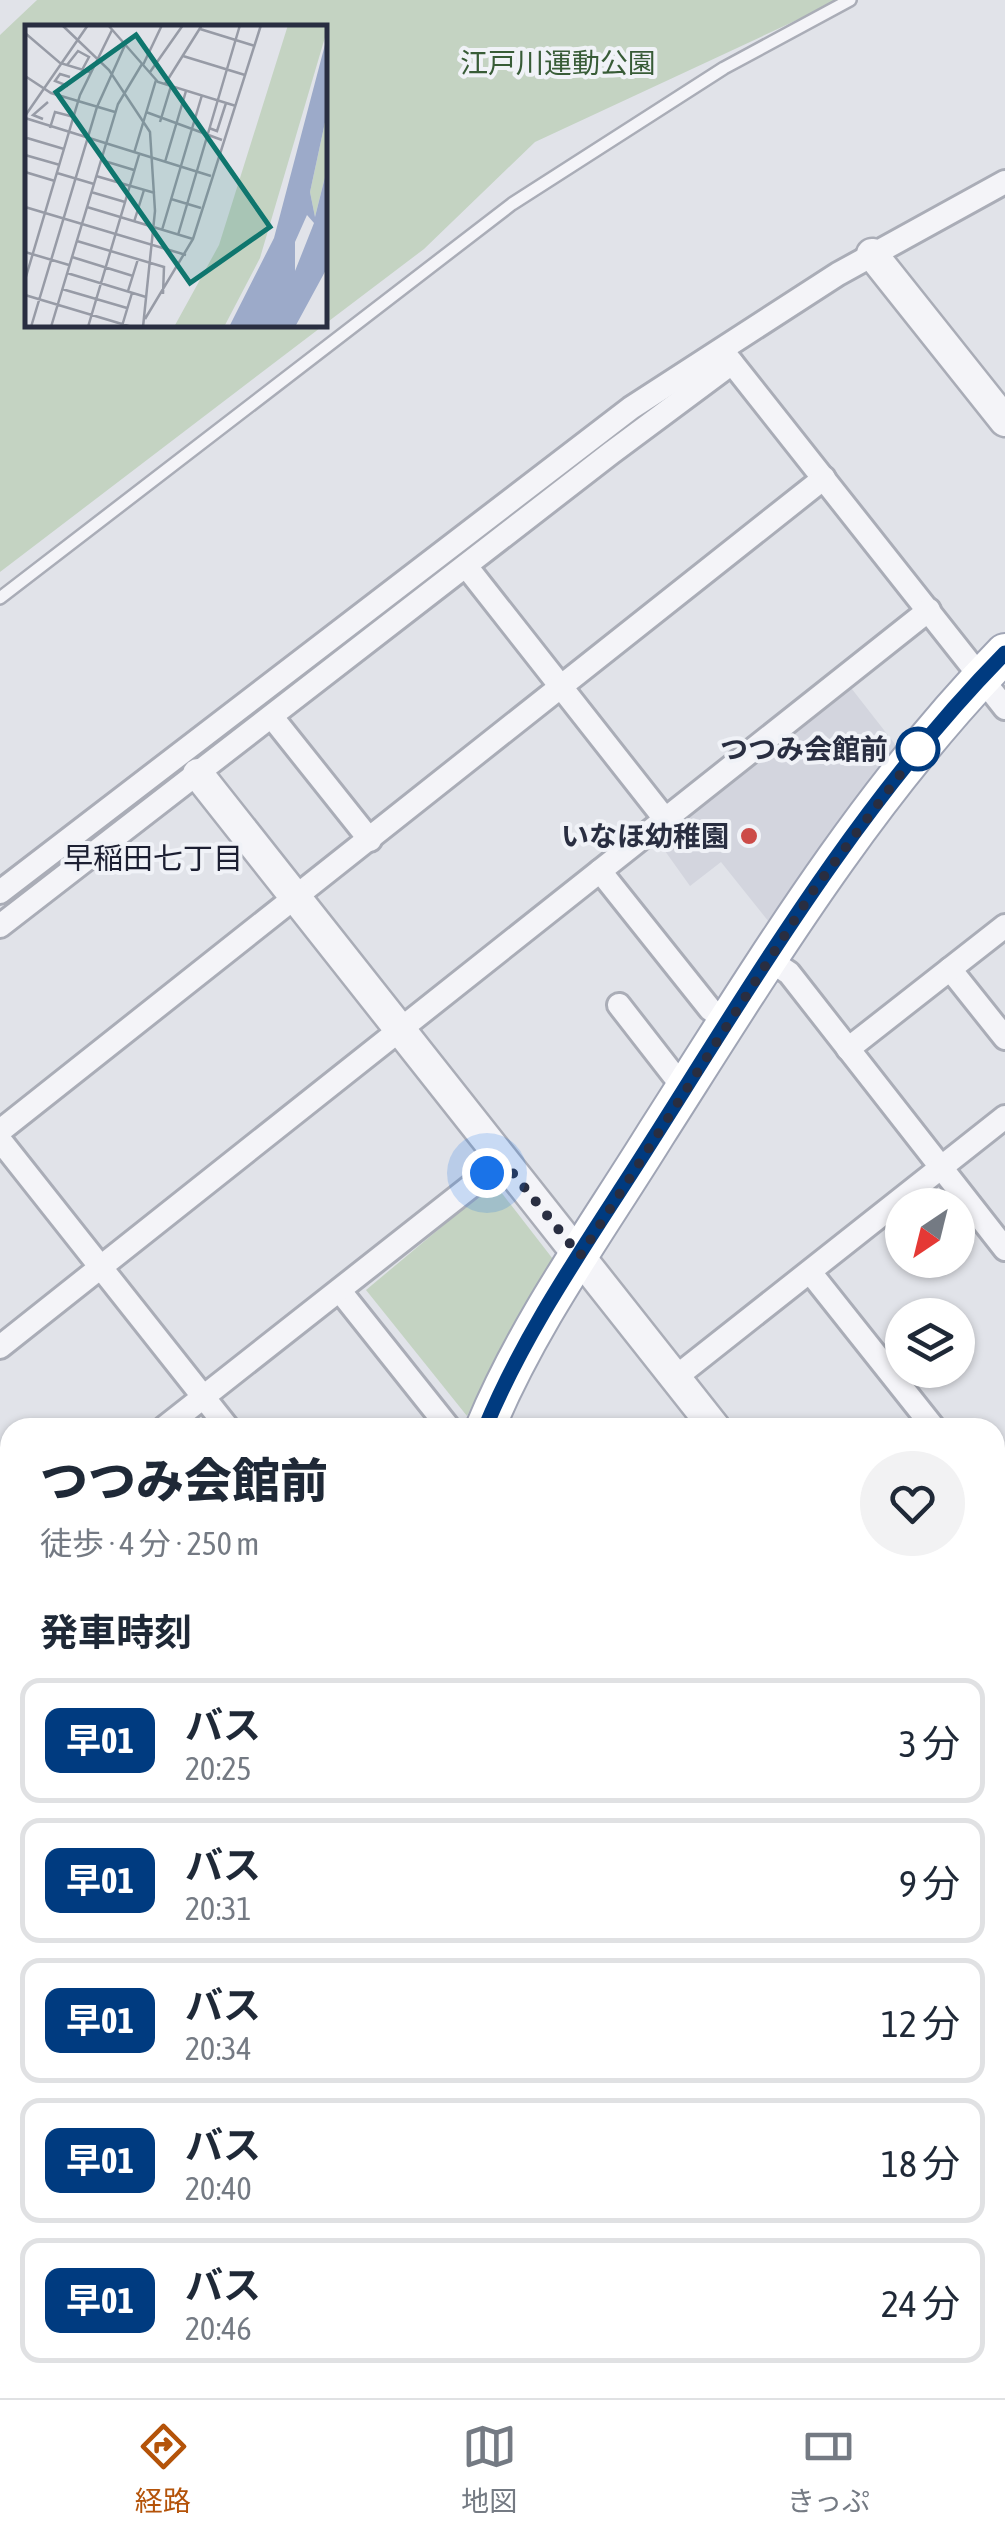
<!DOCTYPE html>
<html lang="ja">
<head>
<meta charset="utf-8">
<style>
	:root { --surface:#fff; --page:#f2f2f3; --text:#1f2937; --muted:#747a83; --line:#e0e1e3; --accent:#b45309 }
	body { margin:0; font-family:"Asap Condensed","Noto Sans JP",sans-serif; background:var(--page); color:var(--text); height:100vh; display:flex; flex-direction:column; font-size:38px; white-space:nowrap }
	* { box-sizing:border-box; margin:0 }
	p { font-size:32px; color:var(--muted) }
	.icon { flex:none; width:55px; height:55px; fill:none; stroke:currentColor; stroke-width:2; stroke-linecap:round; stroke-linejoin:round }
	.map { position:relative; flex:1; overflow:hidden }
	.panel { position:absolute; left:0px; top:1418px; width:1005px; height:982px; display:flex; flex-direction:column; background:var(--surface); border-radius:30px 30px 0 0; box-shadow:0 2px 8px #0004 }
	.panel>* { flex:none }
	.badge { padding:0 20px; border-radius:15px; font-size:35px; line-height:65px }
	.needle { width:65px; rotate:215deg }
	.fabs { position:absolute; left:885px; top:1188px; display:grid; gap:20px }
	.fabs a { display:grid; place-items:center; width:90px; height:90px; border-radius:50%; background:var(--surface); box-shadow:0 2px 8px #0004; font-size:50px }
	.you { position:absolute; width:50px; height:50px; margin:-25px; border:8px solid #fff; border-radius:50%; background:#1a73e8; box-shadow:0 0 0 15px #1a73e833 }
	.map>.badge { position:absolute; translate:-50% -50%; box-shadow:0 0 0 5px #fff }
	h2 { padding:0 40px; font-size:38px; line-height:90px }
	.round { display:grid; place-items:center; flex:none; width:105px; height:105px; border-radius:52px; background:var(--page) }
	.headline { display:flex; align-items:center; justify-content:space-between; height:170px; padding:0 40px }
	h1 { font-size:48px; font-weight:800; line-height:75px }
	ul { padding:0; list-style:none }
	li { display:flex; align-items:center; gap:30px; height:125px; margin:0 20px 15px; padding:0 20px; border:5px solid var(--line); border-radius:20px }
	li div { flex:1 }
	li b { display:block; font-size:38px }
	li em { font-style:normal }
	li .badge { min-width:110px; font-weight:700; text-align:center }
	.menu { display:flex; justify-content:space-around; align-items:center; height:140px; border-top:2px solid var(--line); background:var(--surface); font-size:28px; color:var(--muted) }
	.menu a { display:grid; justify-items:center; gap:5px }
	.menu .selected { color:var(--accent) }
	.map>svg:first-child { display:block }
	.built { fill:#d3d5de }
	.green { fill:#c4d3c2 }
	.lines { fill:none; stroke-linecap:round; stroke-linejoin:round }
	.service-casing { stroke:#aaadb7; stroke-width:16 }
	.minor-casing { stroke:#aaadb7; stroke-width:28 }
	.tertiary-casing { stroke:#aaadb7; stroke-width:35 }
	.primary-casing { stroke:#a0a5b5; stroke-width:42 }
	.service { stroke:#f4f4f8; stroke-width:11 }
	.minor { stroke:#f4f4f8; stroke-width:22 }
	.tertiary { stroke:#f4f4f8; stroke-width:30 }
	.primary { stroke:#fff; stroke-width:38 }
	.line-casing { stroke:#fff; stroke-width:22 }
	.line { stroke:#003b80; stroke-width:15 }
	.walk { stroke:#292e41; stroke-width:10; stroke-dasharray:0 18 }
	.stop-dot { fill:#fff; stroke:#003b80; stroke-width:5 }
	.poi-dot { fill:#cc4b48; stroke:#f0f2f7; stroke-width:4 }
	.labels { text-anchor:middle; stroke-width:8; stroke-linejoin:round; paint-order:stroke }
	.park-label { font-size:28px; fill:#385c37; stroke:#f0f2f7 }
	.stop-label { font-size:28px; font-weight:bold; fill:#292e41; stroke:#f0f2f7; text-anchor:end }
	.poi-label { font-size:28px; font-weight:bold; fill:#292e41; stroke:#f0f2f7; text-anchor:end }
	.neighbourhood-label { font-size:30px; fill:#1c1f32; stroke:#f0f2f7 }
	.inset-road { fill:none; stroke:#979ba6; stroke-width:2.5 }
	.view { fill:#0f766e; fill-opacity:0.15; stroke:#0f766e; stroke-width:5 }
	.inset-edge { fill:none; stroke:#292e41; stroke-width:5 }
</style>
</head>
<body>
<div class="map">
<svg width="1005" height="2398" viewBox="0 0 1005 2398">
	<rect width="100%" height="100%" fill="#e1e3e9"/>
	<path class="built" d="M848,684L898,748L773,927L721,862L690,886L655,837Z"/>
	<g class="green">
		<path d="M37,0H840L535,142L424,249L325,324V28H28V325H324L0,572V35Z"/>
		<path d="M494,1183L556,1263L512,1328L467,1416L366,1290Z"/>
	</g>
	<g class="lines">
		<g class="service-casing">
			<g id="service">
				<path d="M0,598L512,204L724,68L850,0"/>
				<path d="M995,1927L1005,1940"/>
			</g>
		</g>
		<g class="minor-casing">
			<g id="minor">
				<path d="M725,354L1005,708"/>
				<path d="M466,566L665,819"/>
				<path d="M272,717L370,840"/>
				<path d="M600,871L710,1009L727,1022"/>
				<path d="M0,892L631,408L838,274L1005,182"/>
				<path d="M0,926L611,453L732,363"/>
				<path d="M768,959L789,973L1005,1249"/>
				<path d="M950,969L1005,1038"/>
				<path d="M619,1005L675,1077L687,1085"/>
				<path d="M848,1049L1005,926"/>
				<path d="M0,1131L824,478"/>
				<path d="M0,1140L228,1428"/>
				<path d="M810,1272L934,1428"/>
				<path d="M340,1291L449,1428"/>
				<path d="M0,1347L929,610"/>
				<path d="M676,1377L1005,1117"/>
				<path d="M164,1428L503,1161"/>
				<path d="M995,1505L1005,1518"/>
				<path d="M0,1559L10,1551"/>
				<path d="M995,1588L1005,1580"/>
				<path d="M0,1762L10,1774"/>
				<path d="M0,1839L10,1833"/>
				<path d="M0,2038L10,2035"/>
				<path d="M995,2086L1005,2078"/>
				<path d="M0,2172L10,2167"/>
				<path d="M995,2330L1005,2343"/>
				<path d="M149,2390L150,2398"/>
				<path d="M627,2390L634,2398"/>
				<path d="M768,2390L774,2398"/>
				<path d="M891,2390L897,2398"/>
				<path d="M530,2398L546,2390"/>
				<path d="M844,2398L854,2390"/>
			</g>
		</g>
		<g class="tertiary-casing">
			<g id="tertiary">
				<path d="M872,254L1005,421"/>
				<path d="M198,774L715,1428"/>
				<path d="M995,1782L1005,1794"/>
				<path d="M995,1837L1005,1829"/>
			</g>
		</g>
		<g class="primary-casing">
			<g id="primary">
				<path d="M485,1428C529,1322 597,1229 657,1132C763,966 866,795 1005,653"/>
				<path d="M444,2390L445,2398"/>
			</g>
		</g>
		<use href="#service" class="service"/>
		<use href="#minor" class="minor"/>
		<use href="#tertiary" class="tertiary"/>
		<use href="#primary" class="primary"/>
	</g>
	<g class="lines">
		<g class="line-casing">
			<path id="line" d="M485,1428C528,1324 594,1233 653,1139C760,970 864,796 1005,653"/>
		</g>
		<use href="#line" class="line"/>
		<path class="walk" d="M487,1173L503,1161L580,1256L813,891L926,740L918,749"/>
	</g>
	<circle class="stop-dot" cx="918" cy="749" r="20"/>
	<circle class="poi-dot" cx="749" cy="836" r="10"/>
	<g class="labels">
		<g class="park-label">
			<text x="558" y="73">江戸川運動公園</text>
		</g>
		<g class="stop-label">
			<text x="888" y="759">つつみ会館前</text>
		</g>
		<g class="poi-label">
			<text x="729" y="846">いなほ幼稚園</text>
		</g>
		<g class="neighbourhood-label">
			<text x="153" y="869">早稲田七丁目</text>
		</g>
	</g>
	<g transform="translate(25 25)">
		<rect width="302" height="302" fill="#e1e3e9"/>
		<path d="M263,0L303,2L235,233L199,302H149L194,220ZM302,88V144L290,192L285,167Z" fill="#c4d3c2"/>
		<path d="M302,12V88L285,167L290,192L302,144V243L270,302H204L249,213ZM282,190L289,198L270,246V217Z" fill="#9caac9" fill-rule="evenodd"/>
		<path class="inset-road" d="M37,0L84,45L125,107L130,186L118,302M83,0L133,57L211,81M175,4L230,21M0,8L35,38L65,47M158,31L220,50M42,40L53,26L64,32L57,45M118,40L137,0M125,47L158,0M0,51L26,68L90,87M140,59L177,0M43,61L30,56L35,49L45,52M121,87L197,115M0,91L63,0M0,93L186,151M18,94L8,90L23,77M135,97L146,61M25,103L30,87L49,92M184,103L192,106L201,78M2,113L39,124M109,128L131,55M0,130L35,140M76,135L109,145M140,137L161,66M0,147L30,156M32,148L69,159M71,151L130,168M66,167L100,177M146,174L176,183M0,182L161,230M62,182L168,214M109,197L119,165M137,205L177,70M153,210L215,0M52,216L139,242L138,269M0,227L44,240M47,232L108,251M42,248L121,272M0,255L55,70L87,5M37,264L102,283M103,266L113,234M0,270L107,302M120,294L168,214L236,0M97,301L107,268M6,302L72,82L100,20M26,302L93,79L117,39M63,302L114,130"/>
		<path class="view" d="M111,10L245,202L165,258L31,67Z"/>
		<rect width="302" height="302" class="inset-edge"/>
	</g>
</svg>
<div class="fabs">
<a><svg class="needle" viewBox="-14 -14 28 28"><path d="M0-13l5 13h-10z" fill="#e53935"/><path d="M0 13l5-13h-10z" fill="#747a83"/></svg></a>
<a><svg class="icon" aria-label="layers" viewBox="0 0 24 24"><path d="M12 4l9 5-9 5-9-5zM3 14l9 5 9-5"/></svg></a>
</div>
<div class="you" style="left:487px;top:1173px"></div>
<section class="panel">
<div class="headline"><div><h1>つつみ会館前</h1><p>徒歩 · 4 分 · 250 m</p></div><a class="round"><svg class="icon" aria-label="heart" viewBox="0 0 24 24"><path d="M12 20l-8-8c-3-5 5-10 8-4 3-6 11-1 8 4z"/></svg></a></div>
<h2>発車時刻</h2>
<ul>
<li><span class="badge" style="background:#003b80;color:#fff">早01</span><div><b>バス</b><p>20:25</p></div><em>3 分</em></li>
<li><span class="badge" style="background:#003b80;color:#fff">早01</span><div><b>バス</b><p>20:31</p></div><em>9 分</em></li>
<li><span class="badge" style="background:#003b80;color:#fff">早01</span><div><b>バス</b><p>20:34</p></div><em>12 分</em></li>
<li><span class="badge" style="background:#003b80;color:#fff">早01</span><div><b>バス</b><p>20:40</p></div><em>18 分</em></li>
<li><span class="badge" style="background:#003b80;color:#fff">早01</span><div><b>バス</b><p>20:46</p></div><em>24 分</em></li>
</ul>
</section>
</div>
<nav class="menu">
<a class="selected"><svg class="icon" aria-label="directions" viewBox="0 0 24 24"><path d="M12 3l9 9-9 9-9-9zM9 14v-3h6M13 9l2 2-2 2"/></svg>経路</a>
<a><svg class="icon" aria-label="map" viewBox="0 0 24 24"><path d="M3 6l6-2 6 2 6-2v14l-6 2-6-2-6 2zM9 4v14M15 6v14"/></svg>地図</a>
<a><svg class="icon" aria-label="tickets" viewBox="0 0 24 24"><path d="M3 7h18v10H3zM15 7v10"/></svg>きっぷ</a>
</nav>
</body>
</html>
